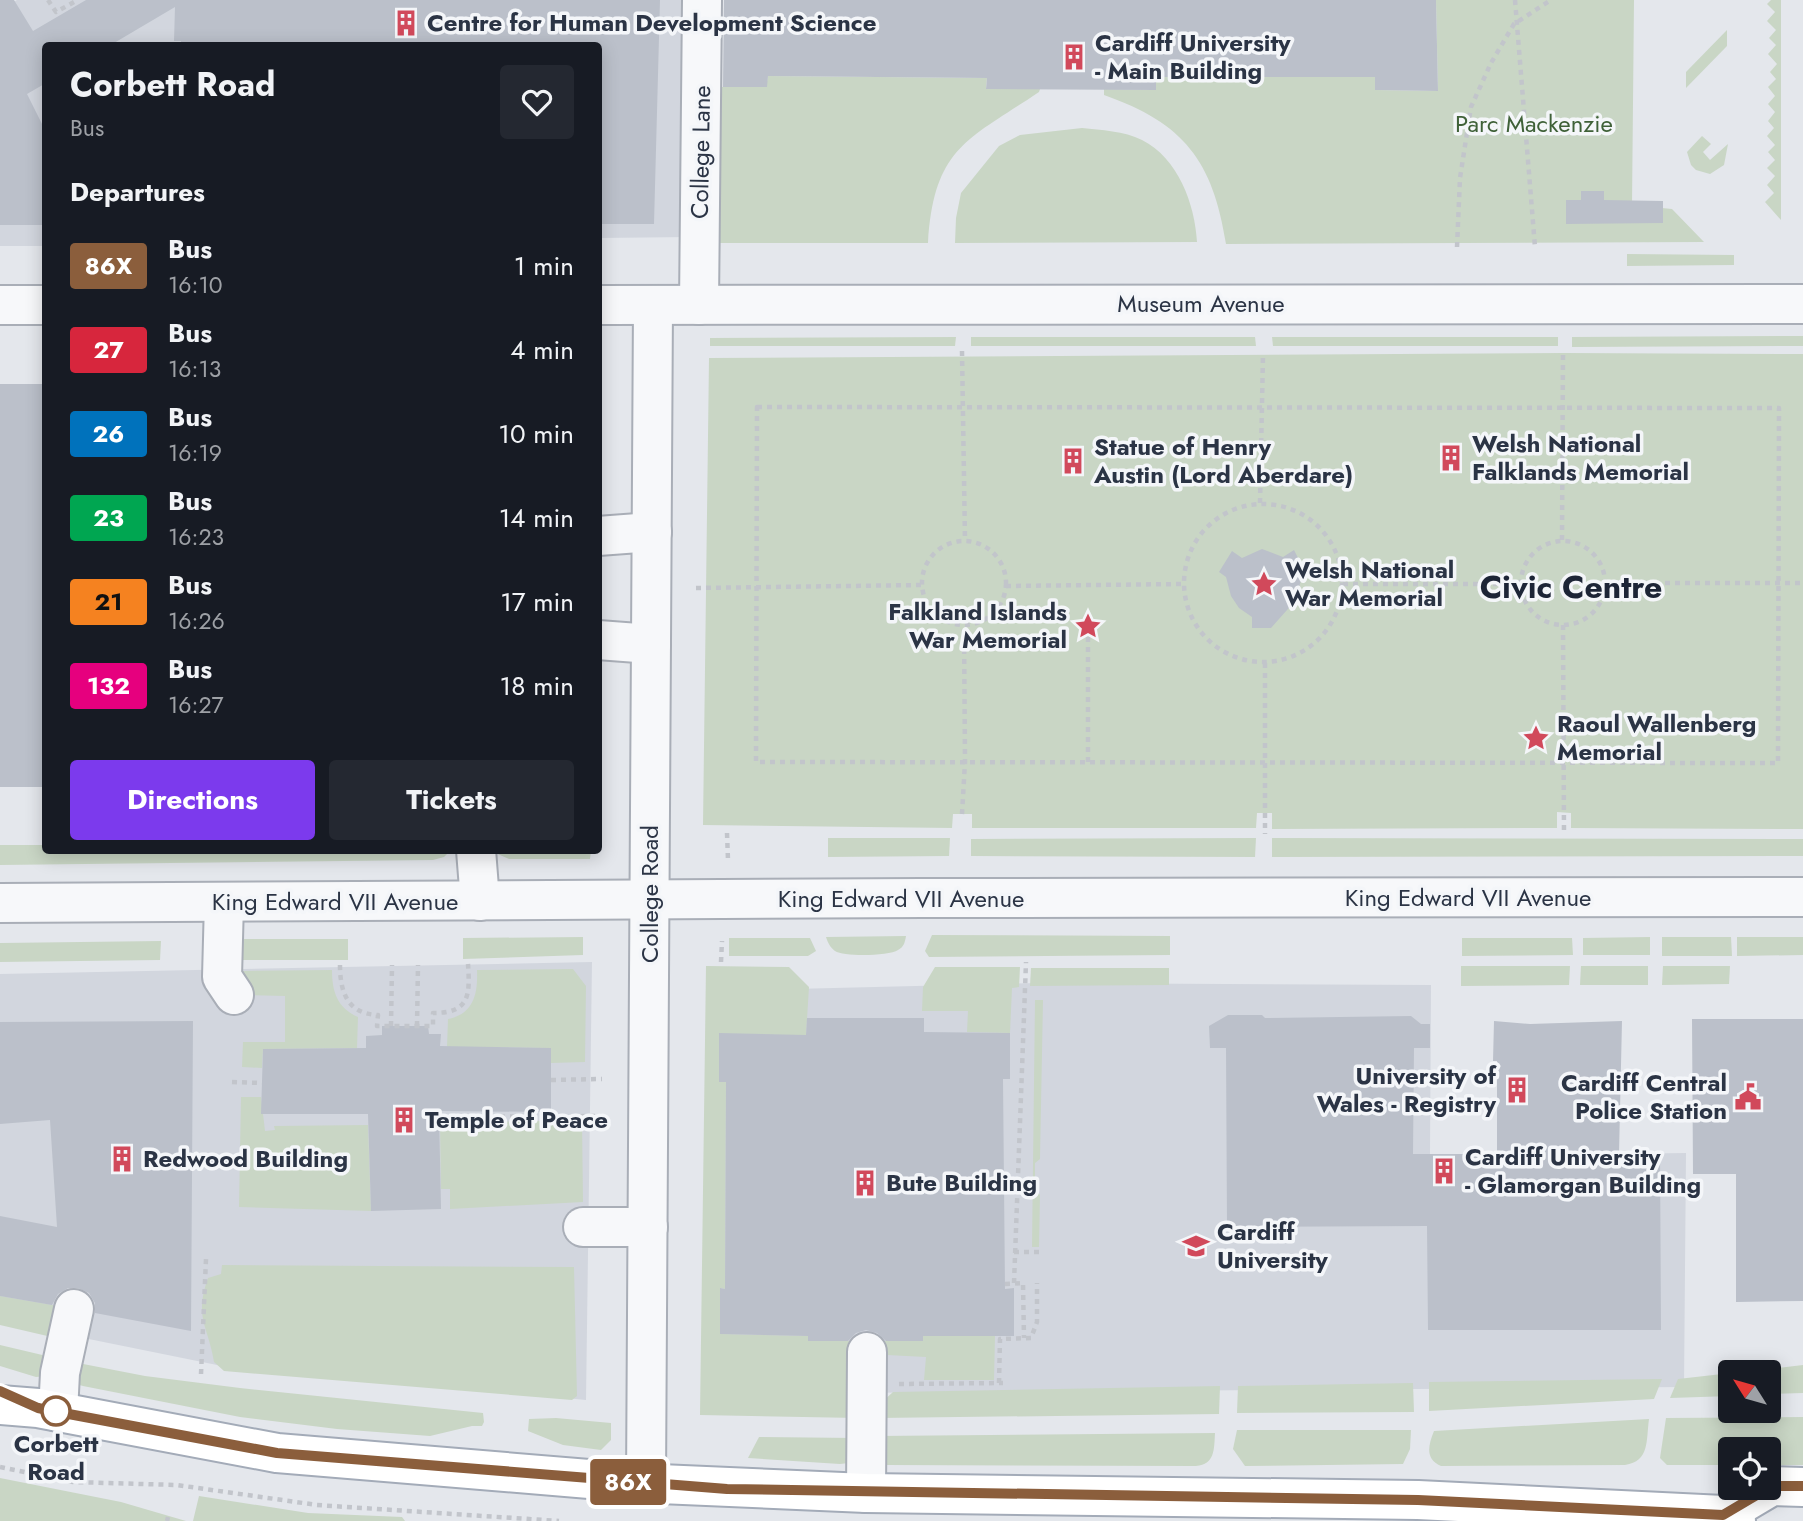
<!DOCTYPE html>
<html lang="en">
<head>
<meta charset="utf-8">
<style>
	:root { --surface:#171b24; --page:#242831; --text:#f1f3f6; --muted:#9ea1a6; --accent:#7c3aed }
	body { margin:0; font-family:Jost,sans-serif; background:var(--page); color:var(--text); height:100vh; display:flex; flex-direction:column; font-size:26px; white-space:nowrap }
	* { box-sizing:border-box; margin:0 }
	p { font-size:23px; color:var(--muted) }
	.icon { flex:none; width:38px; height:38px; fill:none; stroke:currentColor; stroke-width:2; stroke-linecap:round; stroke-linejoin:round }
	.map { position:relative; flex:1; overflow:hidden }
	.sheet { position:absolute; left:42px; top:42px; width:560px; height:812px; display:flex; flex-direction:column; background:var(--surface); border-radius:7px; box-shadow:0 4px 18px #0003 }
	.sheet>* { flex:none }
	.badge { padding:0 14px; border-radius:5px; font-size:24px; line-height:46px }
	.needle { width:46px; rotate:307deg }
	.tools { position:absolute; left:1718px; top:1360px; display:grid; gap:14px }
	.tools a { display:grid; place-items:center; width:63px; height:63px; border-radius:7px; background:var(--surface); box-shadow:0 4px 18px #0003; font-size:35px }
	.map>.badge { position:absolute; translate:-50% -50%; box-shadow:0 0 0 4px #fff }
	h2 { padding:0 28px; font-size:26px; line-height:63px }
	.round { display:grid; place-items:center; flex:none; width:74px; height:74px; border-radius:7px; background:var(--page) }
	.summary { display:flex; align-items:center; justify-content:space-between; height:119px; padding:0 28px }
	h1 { font-size:33px; font-weight:700; line-height:52px }
	.action { display:flex; gap:14px; margin-top:auto; padding:14px 28px }
	.action a { flex:1; height:80px; border-radius:7px; background:var(--accent); color:#fff; font-size:28px; font-weight:700; line-height:80px; text-align:center }
	.action a+a { background:var(--page); color:var(--text) }
	ul { padding:0; list-style:none }
	li { display:flex; align-items:center; gap:21px; height:84px; padding:0 28px }
	li div { flex:1 }
	li b { display:block; font-size:26px }
	li em { font-style:normal }
	li .badge { min-width:77px; font-weight:700; text-align:center }
	.map>svg:first-child { display:block }
	.built { fill:#d2d6de }
	.green { fill:#c9d6c5 }
	.building { fill:#bbc0ca }
	.lines { fill:none; stroke-linecap:round; stroke-linejoin:round }
	.minor-casing { stroke:#a9aeb7; stroke-width:42 }
	.major-casing { stroke:#a3abb8; stroke-width:42 }
	.path { stroke:#c2c5cb; stroke-width:4.5; stroke-dasharray:5 5; stroke-linecap:butt }
	.minor { stroke:#f7f8fa; stroke-width:38 }
	.major { stroke:#fff; stroke-width:38 }
	.line-casing { stroke:#fff; stroke-width:16 }
	.line { stroke:#8b5e3c; stroke-width:10 }
	.stop-dot { fill:#fff; stroke:#8b5e3c; stroke-width:3.5 }
	.labels { text-anchor:middle; stroke-width:7; stroke-linejoin:round; paint-order:stroke }
	.poi-label { font-size:24px; font-weight:bold; fill:#2b3445; stroke:#f4f6f9; text-anchor:start }
	.park-label { font-size:24px; fill:#3f6138; stroke:#f4f6f9 }
	.street-label { font-size:24px; fill:#2b3445; stroke:#f4f6f9 }
	.stop-label { font-size:24px; font-weight:bold; fill:#2b3445; stroke:#f4f6f9 }
	.district-label { font-size:32px; font-weight:bold; fill:#1d2536; stroke:#f4f6f9 }
</style>
</head>
<body>
<div class="map">
<svg width="1803" height="1521" viewBox="0 0 1803 1521">
	<rect width="100%" height="100%" fill="#e4e7ec"/>
	<g class="built">
		<path d="M17,0H693L690,237L599,238L598,46H46L45,246H0V10Z"/>
		<path d="M592,962L586,1400L217,1365L0,1321V974Z"/>
		<path d="M1041,983L1431,985L1430,1154L1478,1156L1686,1153L1684,1387L705,1394L710,991Z"/>
	</g>
	<g class="green">
		<path d="M1436,0H1634L1632,205L1672,209L1704,242L1226,244C1213,161 1184,123 1104,95V89L1155,90L1156,77H1375V90L1438,91Z"/>
		<path d="M1771,0H1781V220L1765,202L1774,193L1767,185L1775,176L1767,168L1775,160L1768,152L1775,145L1767,136L1774,128L1768,121L1775,112L1768,104L1775,96L1768,87L1776,79L1770,72L1777,64L1768,54L1776,45L1769,38L1776,30L1767,21L1775,12L1767,4Z"/>
		<path d="M1727,30V46L1686,88V72Z"/>
		<path d="M768,76L987,78L986,89H1040L1039,92C968,140 934,147 928,243H711L712,87H766Z"/>
		<path d="M1082,128C1101,130 1124,131 1142,140C1178,158 1195,204 1197,242L955,243L956,218L961,193L999,146L1020,135Z"/>
		<path d="M1702,136L1711,144L1703,152L1710,160L1728,144L1724,165L1710,174L1696,170L1691,165L1687,152Z"/>
		<path d="M1627,254L1734,255V265L1627,266Z"/>
		<path d="M1803,336V346L1572,347V337Z"/>
		<path d="M956,337L955,346H710V338Z"/>
		<path d="M971,337H1255L1256,346H971Z"/>
		<path d="M1272,337H1558V346H1273Z"/>
		<path d="M1563,353L1803,354V829L1571,828V813L1557,812V828L1272,829V813H1257L1256,828H972V814H953L952,828L703,825L709,358Z"/>
		<path d="M828,838H950L949,856L828,857Z"/>
		<path d="M1256,838L1255,857L971,856V839Z"/>
		<path d="M1272,838L1803,839V856L1272,857Z"/>
		<path d="M0,845H45L46,850L450,851L444,857L433,860L0,865Z"/>
		<path d="M491,851H591L590,859H509Z"/>
		<path d="M932,935L1170,936V955L929,957L925,951Z"/>
		<path d="M906,936C905,942 904,947 898,950C889,956 844,957 835,951C830,947 828,943 826,937Z"/>
		<path d="M583,937V955L463,959V938Z"/>
		<path d="M1650,937V955H1583V938Z"/>
		<path d="M1662,937H1731L1732,956H1662Z"/>
		<path d="M1737,937H1803V955L1737,956Z"/>
		<path d="M729,938H810L816,951L808,956H729Z"/>
		<path d="M1462,938H1572L1573,955L1462,956Z"/>
		<path d="M234,939H348V960H233Z"/>
		<path d="M161,941L160,960L0,962V943Z"/>
		<path d="M706,966L789,967L809,987L806,1035L720,1082H726L725,1289L721,1288V1334L808,1336L809,1341H857L858,1418L700,1415Z"/>
		<path d="M1461,966H1570L1569,985L1461,986Z"/>
		<path d="M1581,966H1648V985H1580Z"/>
		<path d="M1663,966H1730L1729,984L1662,985Z"/>
		<path d="M935,967H1020L1019,987L1012,988L1010,1033L967,1032L968,1011H922L923,987Z"/>
		<path d="M1031,968H1169V985L1030,986Z"/>
		<path d="M573,969L586,986L585,1062L551,1063L550,1048L447,1047L448,1019C474,1014 478,993 477,970Z"/>
		<path d="M332,970C332,991 337,1008 358,1017L357,1048L263,1049L262,1068L242,1067L243,1042H285V996L240,995L241,971Z"/>
		<path d="M1035,1000H1043L1040,1159L1035,1163V1189L1040,1195L1039,1247H1032Z"/>
		<path d="M241,1097H261L265,1131L275,1130L274,1126L368,1125L371,1211L239,1207Z"/>
		<path d="M582,1120L583,1202L450,1209V1189H441L440,1123Z"/>
		<path d="M222,1265L574,1267L577,1396L572,1400L224,1371L214,1362C208,1325 194,1318 208,1278L221,1274Z"/>
		<path d="M0,1296L64,1307L56,1338L0,1325Z"/>
		<path d="M923,1336H995L994,1380H924L926,1357L887,1355L882,1352L879,1341H923Z"/>
		<path d="M0,1345L55,1358L45,1376L36,1377L0,1366Z"/>
		<path d="M78,1363L145,1376L240,1388L483,1413L484,1422L482,1426H472L430,1436L337,1429L240,1417L83,1386L76,1384Z"/>
		<path d="M1803,1365V1393L1769,1394V1372H1743Z"/>
		<path d="M1731,1373V1396L1670,1398L1678,1379Z"/>
		<path d="M1662,1379L1654,1399L1429,1411V1382Z"/>
		<path d="M1413,1383L1414,1412L1237,1413L1238,1386Z"/>
		<path d="M1220,1386L1219,1414L878,1418L881,1403L893,1392Z"/>
		<path d="M1803,1417V1465H1769V1449H1731V1465H1667L1660,1458L1666,1418Z"/>
		<path d="M556,1418L611,1423V1440L601,1450L563,1445L528,1431L529,1419Z"/>
		<path d="M1649,1419C1646,1441 1650,1461 1625,1465L1441,1466C1425,1459 1428,1446 1434,1431Z"/>
		<path d="M1237,1430H1411L1410,1449L1403,1464L1245,1466L1233,1449Z"/>
		<path d="M1215,1433C1214,1450 1215,1464 1196,1466L887,1465L876,1459L877,1436Z"/>
		<path d="M759,1437L856,1438L849,1463L840,1464L748,1458Z"/>
		<path d="M0,1478L121,1502L186,1521H0Z"/>
		<path d="M199,1496L308,1513L402,1517L405,1521H193Z"/>
	</g>
	<g class="building">
		<path d="M0,0H14L33,31L86,0H660L654,224H598V46H181V41H174L175,7L109,46H46V83L27,94L46,132V225H0Z"/>
		<path d="M724,0H1436L1438,91L1375,90V77H1156V90L986,89L987,78L768,76L767,87H723Z"/>
		<path d="M1581,191H1604V200L1663,201V223L1566,224V200H1581Z"/>
		<rect x="0" y="384" width="46" height="403"/>
		<path d="M1262,549L1283,557L1294,550L1304,570L1295,601L1271,628H1252V617L1239,608L1231,596L1226,577L1219,572L1232,551L1242,558Z"/>
		<path d="M1228,1015H1262L1265,1018L1411,1016L1421,1024H1430V1048H1414L1413,1154H1497V1061H1493L1494,1021L1530,1024L1622,1021L1619,1154L1660,1153L1661,1330H1428L1427,1226L1227,1227L1226,1048H1210L1209,1026Z"/>
		<path d="M807,1018H924V1032L1010,1033V1079H1003L1005,1289L1014,1288V1336H923V1341H886L877,1333L866,1330L856,1333L848,1341H808V1336L720,1334V1288L725,1289L726,1082H719V1033L806,1035Z"/>
		<path d="M1692,1019H1803V1301L1736,1302V1174H1693Z"/>
		<path d="M193,1021L191,1331L95,1313V1303L89,1293L78,1288H68L58,1294L52,1305L0,1296V1216L57,1227L50,1120L0,1124V1022Z"/>
		<path d="M382,1026H428L429,1034H441L440,1046L551,1048V1112L439,1111L441,1209L371,1211L368,1114H261L263,1049L366,1048V1036L382,1035Z"/>
	</g>
	<g class="lines">
		<g class="minor-casing">
			<g id="minor">
				<path d="M0,305H46"/>
				<path d="M598,305L1803,304"/>
				<path d="M699,305L702,0"/>
				<path d="M598,536L652,532"/>
				<path d="M598,640L651,644"/>
				<path d="M476,850L480,901"/>
				<path d="M224,902L222,977L234,995"/>
				<path d="M0,903L923,898L1803,897"/>
				<path d="M583,1227H648"/>
				<path d="M58,1412L60,1373L74,1309"/>
				<path d="M646,1483L653,305"/>
				<path d="M866,1493L867,1352"/>
			</g>
		</g>
		<g class="major-casing">
			<g id="major">
				<path d="M0,1405L38,1408L277,1453L637,1483L866,1493L1418,1500L1723,1515L1736,1521"/>
				<path d="M1723,1515L1772,1486L1803,1487"/>
			</g>
		</g>
		<g class="path">
			<path d="M48,0L56,12L74,2L76,6"/>
			<path d="M1515,0L1535,247"/>
			<path d="M1457,247L1460,178L1471,107L1491,63L1514,24L1551,0"/>
			<path d="M962,351L965,541"/>
			<path d="M757,407L1779,408L1778,763L756,762Z"/>
			<path d="M1260,503L1263,355"/>
			<circle cx="1263" cy="583" r="79"/>
			<path d="M1562,540L1563,353"/>
			<circle cx="964" cy="583" r="42"/>
			<circle cx="1563" cy="583" r="42"/>
			<path d="M1605,583H1803"/>
			<path d="M1343,584H1520"/>
			<path d="M1006,586L1183,584"/>
			<path d="M696,588L922,585"/>
			<path d="M1563,625L1564,834"/>
			<path d="M1265,663V834"/>
			<path d="M1088,762V626"/>
			<path d="M962,814L965,762L964,626"/>
			<path d="M727,833L728,860"/>
			<path d="M721,962L722,941"/>
			<path d="M340,965C340,993 348,1014 378,1015L377,1026H433V1013C470,1013 470,995 468,964"/>
			<path d="M391,1026L392,965"/>
			<path d="M417,1026L418,965"/>
			<path d="M551,1080L602,1079"/>
			<path d="M232,1082L262,1083"/>
			<path d="M440,1117L602,1116"/>
			<path d="M1014,1252H1039"/>
			<path d="M1014,1283L1026,962"/>
			<path d="M1005,1284L1023,1283L1024,1338"/>
			<path d="M201,1374L206,1259"/>
			<path d="M999,1383L1000,1339L1031,1338L1037,1322V1283"/>
			<path d="M899,1384L1003,1383"/>
			<path d="M0,1467L73,1482L177,1485L317,1505L559,1521"/>
			<path d="M167,1521L168,1517"/>
		</g>
		<use href="#minor" class="minor"/>
		<use href="#major" class="major"/>
	</g>
	<g class="lines">
		<g class="line-casing">
			<path id="line" d="M0,1391L38,1408L58,1412L277,1453L727,1489L1418,1500L1723,1515L1772,1486H1803"/>
		</g>
		<use href="#line" class="line"/>
	</g>
	<defs>
		<g id="building-bare" transform="scale(2.1)"><path d="M-4-6H4V6H1V3H-1V6H-4ZM-2.5-4.3h1.7v1.8h-1.7ZM.8-4.3h1.7v1.8H.8ZM-2.5-1h1.7V.8h-1.7ZM.8-1h1.7V.8H.8Z" fill="#d1495b" stroke="#f4f6f9" stroke-width="2.5" paint-order="stroke"/></g>
		<g id="sight-bare" transform="scale(2.1)"><path d="M0-6L1.8-2.2L6-1.7L2.9 1.2L3.7 5.4L0 3.3L-3.7 5.4L-2.9 1.2L-6-1.7L-1.8-2.2Z" fill="#d1495b" stroke="#f4f6f9" stroke-width="2.5" paint-order="stroke"/></g>
		<g id="civic-bare" transform="scale(2.1)"><path d="M-.6-6.5H3V-4.5H.6V-3L4-1V1h2V6H-6V1h2V-1L-.6-3ZM-1.2 2.5V6h2.4V2.5Z" fill="#d1495b" stroke="#f4f6f9" stroke-width="2.5" paint-order="stroke"/></g>
		<g id="university-bare" transform="scale(2.1)"><path d="M0-5L7-2L0 1L-7-2ZM-4 1L0 2.5L4 1V4Q0 6-4 4Z" fill="#d1495b" stroke="#f4f6f9" stroke-width="2.5" paint-order="stroke"/></g>
	</defs>
	<g fill-rule="evenodd">
		<use href="#building-bare" x="406" y="23"/>
		<use href="#building-bare" x="1074" y="57"/>
		<use href="#building-bare" x="1451" y="458"/>
		<use href="#building-bare" x="1073" y="461"/>
		<use href="#sight-bare" x="1264" y="584"/>
		<use href="#sight-bare" x="1088" y="626"/>
		<use href="#sight-bare" x="1536" y="738"/>
		<use href="#building-bare" x="1517" y="1090"/>
		<use href="#civic-bare" x="1748" y="1097"/>
		<use href="#building-bare" x="404" y="1120"/>
		<use href="#building-bare" x="122" y="1159"/>
		<use href="#building-bare" x="1444" y="1171"/>
		<use href="#building-bare" x="865" y="1183"/>
		<use href="#university-bare" x="1196" y="1246"/>
	</g>
	<circle class="stop-dot" cx="56" cy="1411" r="14"/>
	<g class="labels">
		<g class="poi-label">
			<text x="427" y="31">Centre for Human Development Science</text>
			<text x="1095" y="51">Cardiff University<tspan x="1095" dy="28">- Main Building</tspan></text>
			<text x="1472" y="452">Welsh National<tspan x="1472" dy="28">Falklands Memorial</tspan></text>
			<text x="1094" y="455">Statue of Henry<tspan x="1094" dy="28">Austin (Lord Aberdare)</tspan></text>
			<text x="1285" y="578">Welsh National<tspan x="1285" dy="28">War Memorial</tspan></text>
			<text x="1067" y="620" text-anchor="end">Falkland Islands<tspan x="1067" dy="28">War Memorial</tspan></text>
			<text x="1557" y="732">Raoul Wallenberg<tspan x="1557" dy="28">Memorial</tspan></text>
			<text x="1496" y="1084" text-anchor="end">University of<tspan x="1496" dy="28">Wales - Registry</tspan></text>
			<text x="1727" y="1091" text-anchor="end">Cardiff Central<tspan x="1727" dy="28">Police Station</tspan></text>
			<text x="425" y="1128">Temple of Peace</text>
			<text x="1465" y="1165">Cardiff University<tspan x="1465" dy="28">- Glamorgan Building</tspan></text>
			<text x="143" y="1167">Redwood Building</text>
			<text x="886" y="1191">Bute Building</text>
			<text x="1217" y="1240">Cardiff<tspan x="1217" dy="28">University</tspan></text>
		</g>
		<g class="park-label">
			<text x="1534" y="132">Parc Mackenzie</text>
		</g>
		<g class="street-label">
			<text transform="translate(701 152) rotate(-89)" y="8">College Lane</text>
			<text x="1201" y="312">Museum Avenue</text>
			<text transform="translate(650 894) rotate(-90)" y="8">College Road</text>
			<text x="1468" y="906">King Edward VII Avenue</text>
			<text x="901" y="907">King Edward VII Avenue</text>
			<text x="335" y="910">King Edward VII Avenue</text>
		</g>
		<g class="stop-label">
			<text x="56" y="1452">Corbett<tspan x="56" dy="28">Road</tspan></text>
		</g>
		<g class="district-label">
			<text x="1571" y="598">Civic Centre</text>
		</g>
	</g>
</svg>
<div class="tools">
<a><svg class="needle" viewBox="-14 -14 28 28"><path d="M0-13l5 13h-10z" fill="#e53935"/><path d="M0 13l5-13h-10z" fill="#9ea1a6"/></svg></a>
<a><svg class="icon" aria-label="locate" viewBox="0 0 24 24"><circle cx="12" cy="12" r="6"/><path d="M12 2v4M12 18v4M2 12h4M18 12h4"/></svg></a>
</div>
<b class="badge" style="left:628px;top:1482px;background:#8b5e3c;color:#fff">86X</b>
<section class="sheet">
<div class="summary"><div><h1>Corbett Road</h1><p>Bus</p></div><a class="round"><svg class="icon" aria-label="heart" viewBox="0 0 24 24"><path d="M12 20l-8-8c-3-5 5-10 8-4 3-6 11-1 8 4z"/></svg></a></div>
<h2>Departures</h2>
<ul>
<li><span class="badge" style="background:#8b5e3c;color:#fff">86X</span><div><b>Bus</b><p>16:10</p></div><em>1 min</em></li>
<li><span class="badge" style="background:#d7263d;color:#fff">27</span><div><b>Bus</b><p>16:13</p></div><em>4 min</em></li>
<li><span class="badge" style="background:#0072bc;color:#fff">26</span><div><b>Bus</b><p>16:19</p></div><em>10 min</em></li>
<li><span class="badge" style="background:#00a651;color:#fff">23</span><div><b>Bus</b><p>16:23</p></div><em>14 min</em></li>
<li><span class="badge" style="background:#f58220;color:#111">21</span><div><b>Bus</b><p>16:26</p></div><em>17 min</em></li>
<li><span class="badge" style="background:#e6007e;color:#fff">132</span><div><b>Bus</b><p>16:27</p></div><em>18 min</em></li>
</ul>
<div class="action"><a>Directions</a><a>Tickets</a></div>
</section>
</div>
</body>
</html>
